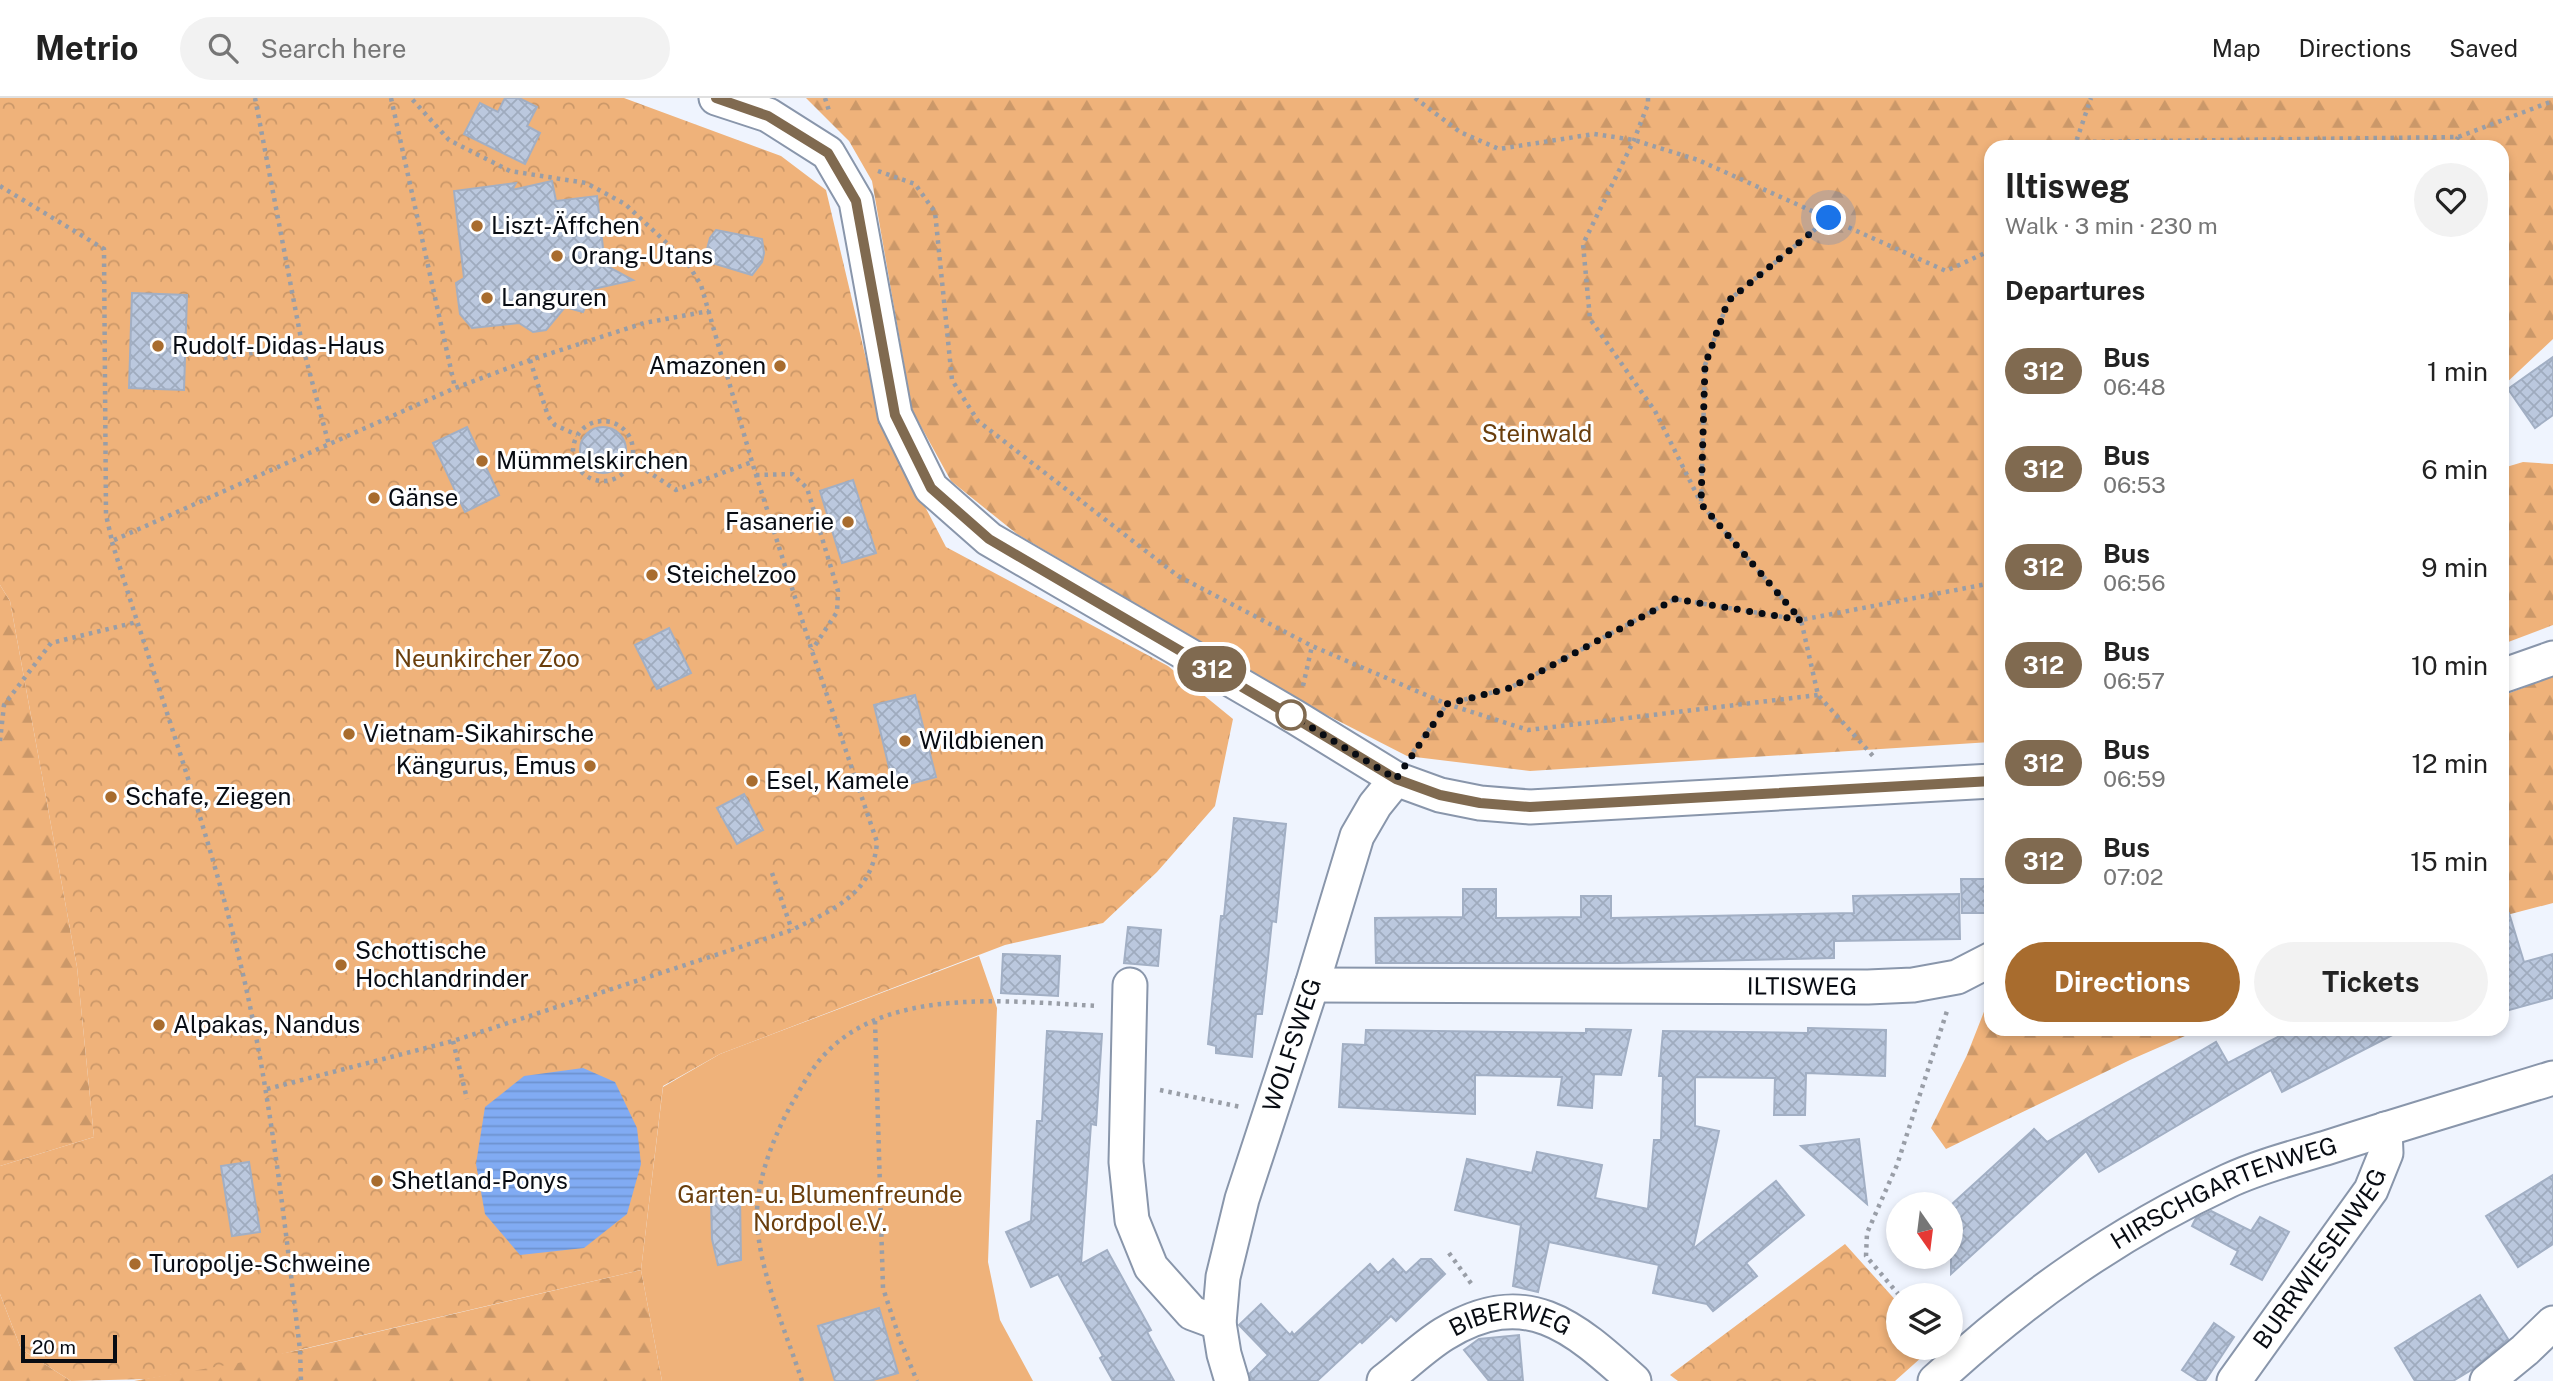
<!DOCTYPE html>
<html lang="en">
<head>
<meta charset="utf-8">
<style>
	:root { --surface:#fff; --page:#f2f2f2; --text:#222; --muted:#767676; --line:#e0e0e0; --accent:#a86c2e }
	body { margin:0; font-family:"Public Sans",sans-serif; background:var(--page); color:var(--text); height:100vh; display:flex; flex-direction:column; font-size:26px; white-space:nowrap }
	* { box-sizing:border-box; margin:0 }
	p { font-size:23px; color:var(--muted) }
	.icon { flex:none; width:38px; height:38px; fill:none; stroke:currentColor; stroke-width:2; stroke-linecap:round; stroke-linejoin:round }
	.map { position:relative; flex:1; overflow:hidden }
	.drawer { position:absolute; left:1984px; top:42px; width:525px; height:896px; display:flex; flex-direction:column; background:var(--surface); border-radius:21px; box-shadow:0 4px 10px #0003 }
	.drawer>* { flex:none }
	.badge { padding:0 14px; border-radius:23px; font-size:24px; line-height:46px }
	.needle { width:46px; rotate:166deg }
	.tools { position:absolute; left:1886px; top:1094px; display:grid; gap:14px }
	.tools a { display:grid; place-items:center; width:77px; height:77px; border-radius:50%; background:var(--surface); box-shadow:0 4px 10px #0003; font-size:35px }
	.scale { position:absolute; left:21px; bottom:18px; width:96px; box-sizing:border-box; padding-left:7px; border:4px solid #080c13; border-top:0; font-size:19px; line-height:24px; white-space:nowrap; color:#080c13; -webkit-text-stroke:5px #fff; paint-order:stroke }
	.you { position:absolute; width:35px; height:35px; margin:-18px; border:5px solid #fff; border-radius:50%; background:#1a73e8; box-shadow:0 0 0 10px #1a73e833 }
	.map>.badge { position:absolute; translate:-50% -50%; box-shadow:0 0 0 4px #fff }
	h2 { padding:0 21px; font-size:26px; line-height:63px }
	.round { display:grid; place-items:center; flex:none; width:74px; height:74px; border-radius:37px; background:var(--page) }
	.overview { display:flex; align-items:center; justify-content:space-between; height:119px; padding:0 21px }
	h1 { font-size:33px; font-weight:700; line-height:52px }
	.primary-button { display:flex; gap:14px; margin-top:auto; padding:14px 21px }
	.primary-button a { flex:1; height:80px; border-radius:42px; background:var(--accent); color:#fff; font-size:28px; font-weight:700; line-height:80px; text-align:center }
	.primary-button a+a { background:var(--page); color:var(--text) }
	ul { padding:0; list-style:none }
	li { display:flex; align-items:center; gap:21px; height:98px; padding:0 21px }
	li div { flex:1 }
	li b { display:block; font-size:26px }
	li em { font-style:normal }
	li .badge { min-width:77px; font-weight:700; text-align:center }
	header { display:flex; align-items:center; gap:42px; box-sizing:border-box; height:98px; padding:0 35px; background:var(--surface); border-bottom:2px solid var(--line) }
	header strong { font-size:33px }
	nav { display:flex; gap:38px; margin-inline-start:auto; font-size:24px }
	.search { width:490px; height:63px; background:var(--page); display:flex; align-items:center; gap:18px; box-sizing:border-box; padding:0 24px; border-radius:38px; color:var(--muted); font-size:26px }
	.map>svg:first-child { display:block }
	.forest { fill:url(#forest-firs) }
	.park { fill:url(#park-crowns) }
	.garden { fill:#efb27a }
	.water { fill:url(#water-rules) }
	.building { fill:url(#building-cross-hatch); stroke:#a2afc4; stroke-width:2 }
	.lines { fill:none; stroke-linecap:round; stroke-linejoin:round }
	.minor-casing { stroke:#8996ab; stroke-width:37 }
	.path { stroke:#999ea7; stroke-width:4.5; stroke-dasharray:3.5 5; stroke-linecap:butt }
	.minor { stroke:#fff; stroke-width:33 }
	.line-casing { stroke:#fff; stroke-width:16 }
	.line { stroke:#806a50; stroke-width:10 }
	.walk { stroke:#080c13; stroke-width:7; stroke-dasharray:0 12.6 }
	.poi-dot { fill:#a86c2e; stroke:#fff; stroke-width:2.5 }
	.stop-dot { fill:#fff; stroke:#806a50; stroke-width:3.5 }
	.labels { text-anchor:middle; stroke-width:6; stroke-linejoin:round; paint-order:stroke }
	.poi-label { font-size:24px; fill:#080c13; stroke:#fff; text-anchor:start }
	.park-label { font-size:24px; fill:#6a3e0c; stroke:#fff }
	.street-label { font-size:24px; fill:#080c13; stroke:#fff }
</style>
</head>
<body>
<header>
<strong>Metrio</strong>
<div class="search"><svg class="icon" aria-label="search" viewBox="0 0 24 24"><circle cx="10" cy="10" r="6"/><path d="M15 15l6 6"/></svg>Search here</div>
<nav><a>Map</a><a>Directions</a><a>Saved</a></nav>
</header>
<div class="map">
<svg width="2553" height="1283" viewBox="0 0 2553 1283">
	<defs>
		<pattern id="forest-firs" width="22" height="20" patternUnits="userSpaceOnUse" patternTransform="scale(1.75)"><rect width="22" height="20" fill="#efb27a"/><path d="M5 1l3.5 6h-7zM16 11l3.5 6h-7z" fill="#cb9869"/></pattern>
		<pattern id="park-crowns" width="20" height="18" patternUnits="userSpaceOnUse" patternTransform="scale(1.75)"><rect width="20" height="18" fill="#efb27a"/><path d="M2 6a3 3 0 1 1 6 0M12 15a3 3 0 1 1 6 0" fill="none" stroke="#cb9869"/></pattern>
		<pattern id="water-rules" width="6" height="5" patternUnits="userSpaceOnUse" patternTransform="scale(1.75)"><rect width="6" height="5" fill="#81abf3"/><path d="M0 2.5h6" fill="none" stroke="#6e92cf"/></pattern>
		<pattern id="building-cross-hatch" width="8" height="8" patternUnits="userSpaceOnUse" patternTransform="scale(1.75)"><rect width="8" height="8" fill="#bbc8de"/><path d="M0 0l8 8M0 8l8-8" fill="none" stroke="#9fabbe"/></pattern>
	</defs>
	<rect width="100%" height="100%" fill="#eff4fe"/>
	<g class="forest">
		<path d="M806,0H2553V241L2503,288L2502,49H1992L1991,644L1530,673L1407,658L1319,613L1017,436L951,383L912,312L872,83L849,43Z"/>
		<path d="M2523,364L2553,366V527L2503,546V370Z"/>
		<path d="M0,487L10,503L77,869L94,1039L0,1068Z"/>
		<path d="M2553,578V805L2503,818L2502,598Z"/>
		<path d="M1989,901H1991L1992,931H2201L2130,962L1946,1051L1931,1030L1967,957Z"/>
		<path d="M641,1172L662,1283H134L300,1252Z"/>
		<path d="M0,1196L21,1251L71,1283H0Z"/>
	</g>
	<g class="park">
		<path d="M0,0H624L781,58L826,92L881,324L946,449L1168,568L1233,621L1215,708L1157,774L1103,825L1005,847L720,956L663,988L641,1172L260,1261L147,1281L71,1283L21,1251L0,1196V1068L94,1039L77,869L10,503L0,487Z"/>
		<path d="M1845,1146L1899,1206V1250H1932L1895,1283H1678L1670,1277Z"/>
	</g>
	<path class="garden" d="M979,858L997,910L988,1164L1000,1222L1033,1283H662L641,1172L663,989L720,956Z"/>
	<path class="water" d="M583,970L615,984L637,1030L641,1066L627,1116L584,1150L520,1157L485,1116L476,1066L485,1009L524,978Z"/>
	<g class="building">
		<path d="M505,0H519L537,9L527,28L540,35L525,66L464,36L480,5L498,14Z"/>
		<path d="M552,83L556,103L597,98L605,167L633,182L593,191L583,214L565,209L546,232L533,234L519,225L472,230L460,216L456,185L464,180L454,93L516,85L512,92Z"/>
		<path d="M716,132L762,141L764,155L762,164L752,177L712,165L707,151L710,140Z"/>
		<path d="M132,195L187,197L184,292L129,290Z"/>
		<path d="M2553,259V317L2535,330L2508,291Z"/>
		<circle cx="603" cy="352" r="23"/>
		<path d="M467,329L499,397L465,414L433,345Z"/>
		<path d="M853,382L876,455L842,465L820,393Z"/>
		<path d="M669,530L691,575L657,591L635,547Z"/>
		<path d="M915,597L936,679L894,690L874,607Z"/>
		<path d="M744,696L763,732L737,746L717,710Z"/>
		<path d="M1234,720L1286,726L1276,824L1272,823L1262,916H1256L1252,959L1216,955V948L1208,946L1221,818H1224Z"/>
		<path d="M1961,781H1990L1991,815H1962Z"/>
		<path d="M1463,791H1496V820L1581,819V798H1611V820L1854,815L1853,798L1959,796L1960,841L1834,843V860L1617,865H1376L1375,820L1463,819Z"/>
		<path d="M2509,815L2524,864L2553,856V900L2502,914V816Z"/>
		<path d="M1128,829L1161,832L1158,868L1124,865Z"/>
		<path d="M1003,856L1060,858L1058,898L1001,895Z"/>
		<path d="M1808,930L1886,932L1885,978L1806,975L1805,1017H1774L1775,980L1695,979V1028L1719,1033L1693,1151L1776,1083L1804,1117L1746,1165L1757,1178L1713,1213L1707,1206L1653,1195L1659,1167L1549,1144L1538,1194L1513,1188L1521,1127L1455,1112L1467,1061L1532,1075L1537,1054L1602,1067L1595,1100L1648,1111L1654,1042H1661L1663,978H1659L1663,933L1808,935Z"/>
		<path d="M1586,931L1631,932L1621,977L1594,976L1592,1010L1558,1007L1562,979L1475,977V1016L1339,1009L1343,946L1365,947L1366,932L1586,935Z"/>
		<path d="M2293,931H2404L2282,994L2271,972L2099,1074L2086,1053L1951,1176V1107L2034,1031L2047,1044L2216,944L2228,965Z"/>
		<path d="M1047,933L1102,936L1096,1027L1091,1026L1081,1166L1107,1152L1151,1232L1147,1234L1174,1283H1113L1100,1260L1103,1258L1058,1176L1031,1189L1006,1134L1031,1123L1037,1023H1042Z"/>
		<path d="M1859,1041L1867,1106L1801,1048Z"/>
		<path d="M249,1064L260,1134L232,1138L221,1068Z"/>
		<path d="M2553,1077V1146L2518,1169L2486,1118Z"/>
		<path d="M740,1099L741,1162L718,1167L712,1141L711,1100Z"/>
		<path d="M2211,1113L2251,1133L2260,1119L2289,1134L2262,1182L2231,1166L2238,1153L2192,1128L2196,1120Z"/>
		<path d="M1393,1161L1406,1175L1421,1161H1431L1445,1176L1396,1223L1391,1218L1362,1245L1360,1243L1317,1283H1251L1250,1275L1268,1257L1239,1227L1261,1206L1290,1237L1292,1234L1294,1237L1370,1166L1378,1175Z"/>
		<path d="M2480,1197L2508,1241L2473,1271L2453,1283H2415L2395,1250Z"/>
		<path d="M879,1210L898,1275L870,1283H835L818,1228Z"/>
		<path d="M2214,1225L2234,1239L2205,1283H2199L2182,1272Z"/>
		<path d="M1519,1237L1523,1283H1489L1464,1252L1479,1241Z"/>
	</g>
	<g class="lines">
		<g class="minor-casing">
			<g id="minor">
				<path d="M716,0L768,17L828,55L856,103L895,317L931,390L989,441L1295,619L1396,681L1440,697L1480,705L1530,709L1992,683"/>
				<path d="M2502,578L2553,560"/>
				<path d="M1130,887L1126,1064L1132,1122L1151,1169L1192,1215L1219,1225"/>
				<path id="s1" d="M1312,887L1868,889L1913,887L1957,879L1992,861"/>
				<path id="s2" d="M1232,1283L1224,1256L1219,1225L1223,1179L1242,1101L1312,887L1357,738L1375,707L1396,681"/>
				<path id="s3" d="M1384,1283C1404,1268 1423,1249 1444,1236C1526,1186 1573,1228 1634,1283"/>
				<path id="s4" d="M1935,1283C2025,1200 2117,1135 2228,1083C2260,1068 2296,1059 2329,1049C2403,1025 2478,1003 2553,980"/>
				<path id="s5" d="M2234,1283L2371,1092L2386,1055L2385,1031"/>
				<path d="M2487,1283L2525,1252L2553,1225"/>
			</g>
		</g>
		<g class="path">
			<path d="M255,0L302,246L329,347"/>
			<path d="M391,0L455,290"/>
			<path d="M825,0L830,16"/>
			<path d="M1415,0L1460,34L1499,51L1594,36L1634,42L1698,62L1946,173L1985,155L1992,147"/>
			<path d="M1648,0V6L1634,42L1583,146L1590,221L1655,313L1701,405"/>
			<path d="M2076,44L2458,39L2553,3"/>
			<path d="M2072,49L2076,44L2091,0"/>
			<path d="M2453,49L2458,39"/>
			<path d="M878,73L915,86L935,114L952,282L978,323L1178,478L1312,548L1447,606L1528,632L1818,597"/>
			<path d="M0,88L104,151L106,417L112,443L455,290L530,262L644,225L709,213"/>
			<path d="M1829,120L1728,203L1705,267L1701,406L1801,522L1818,597L1873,658"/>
			<path d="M224,260L302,246"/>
			<path d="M530,262L548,318L555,327L577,337"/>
			<circle cx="603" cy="353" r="30"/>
			<path d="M632,363L676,392L752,364"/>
			<path d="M756,377L792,376L807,390L838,493L837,514L812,552"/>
			<path d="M112,444C157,590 211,736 245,885C272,1006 285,1129 300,1252L301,1283"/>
			<path d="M1303,588L1312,548"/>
			<path d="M0,643L4,607L51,545L137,524"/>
			<path d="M1413,654L1447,606L1510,590L1675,501L1801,522L1992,485"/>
			<path d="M772,775L792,832"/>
			<path d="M875,923L883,1190L900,1242L917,1283"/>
			<path d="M453,943L467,1001"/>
			<path d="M267,991L453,943L792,832C834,811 873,796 877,744L812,553L752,364L701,187L686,163L625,106L586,85L510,73L449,42L411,0"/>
			<path d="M1160,992L1241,1009"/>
			<path d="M1449,1155L1473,1188"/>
			<path d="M1899,1197L1866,1158L1867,1135L1897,1067L1947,913"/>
			<path d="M1951,1213L1959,1221"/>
			<path d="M802,1283C786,1234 758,1171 757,1120C756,1084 773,1040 790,1009C801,990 812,968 829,952C894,888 1015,904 1098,908"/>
		</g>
		<use href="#minor" class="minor"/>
	</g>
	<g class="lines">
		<g class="line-casing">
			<path id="line" d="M716,0L768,18L828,55L856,103L895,317L931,390L989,441L1295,620L1396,681L1440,697L1480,705L1530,709L1992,683"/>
		</g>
		<use href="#line" class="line"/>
		<path class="walk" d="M1291,617L1396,681L1447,606L1510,590L1675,501L1801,522L1701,406L1705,267L1728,203L1829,120"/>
	</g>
	<g class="poi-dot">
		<circle cx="477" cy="128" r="7"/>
		<circle cx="557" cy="158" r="7"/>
		<circle cx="487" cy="200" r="7"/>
		<circle cx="158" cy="248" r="7"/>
		<circle cx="780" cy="268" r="7"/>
		<circle cx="482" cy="363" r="7"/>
		<circle cx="374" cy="400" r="7"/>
		<circle cx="848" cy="424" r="7"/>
		<circle cx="652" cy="477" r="7"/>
		<circle cx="349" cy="636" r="7"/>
		<circle cx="905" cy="643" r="7"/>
		<circle cx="590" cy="668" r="7"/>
		<circle cx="752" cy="683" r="7"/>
		<circle cx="111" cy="699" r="7"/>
		<circle cx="341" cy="867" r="7"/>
		<circle cx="159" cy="927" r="7"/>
		<circle cx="377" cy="1083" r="7"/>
		<circle cx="135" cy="1166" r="7"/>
	</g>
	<circle class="stop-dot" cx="1291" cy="617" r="14"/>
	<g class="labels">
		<g class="poi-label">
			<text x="491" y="136">Liszt-Äffchen</text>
			<text x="571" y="166">Orang-Utans</text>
			<text x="501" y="208">Languren</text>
			<text x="172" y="256">Rudolf-Didas-Haus</text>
			<text x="766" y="276" text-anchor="end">Amazonen</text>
			<text x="496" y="371">Mümmelskirchen</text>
			<text x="388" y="408">Gänse</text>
			<text x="834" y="432" text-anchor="end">Fasanerie</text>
			<text x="666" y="485">Steichelzoo</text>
			<text x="363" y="644">Vietnam-Sikahirsche</text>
			<text x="919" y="651">Wildbienen</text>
			<text x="576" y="676" text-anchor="end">Kängurus, Emus</text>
			<text x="766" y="691">Esel, Kamele</text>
			<text x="125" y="707">Schafe, Ziegen</text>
			<text x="355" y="861">Schottische<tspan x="355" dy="28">Hochlandrinder</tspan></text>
			<text x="173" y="935">Alpakas, Nandus</text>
			<text x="391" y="1091">Shetland-Ponys</text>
			<text x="149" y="1174">Turopolje-Schweine</text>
		</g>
		<g class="park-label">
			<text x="1537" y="344">Steinwald</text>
			<text x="487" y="569">Neunkircher Zoo</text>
			<text x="820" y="1105">Garten- u. Blumenfreunde<tspan x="820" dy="28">Nordpol e.V.</tspan></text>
		</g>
		<g class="street-label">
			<text dy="8" stroke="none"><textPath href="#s1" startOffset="490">ILTISWEG</textPath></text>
			<text dy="8" stroke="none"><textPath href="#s2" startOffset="348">WOLFSWEG</textPath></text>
			<text dy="8" stroke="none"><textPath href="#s4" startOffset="348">HIRSCHGARTENWEG</textPath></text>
			<text dy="8" stroke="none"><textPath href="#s5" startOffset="150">BURRWIESENWEG</textPath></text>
			<text dy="8" stroke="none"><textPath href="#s3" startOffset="147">BIBERWEG</textPath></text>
		</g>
	</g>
</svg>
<div class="tools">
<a><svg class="needle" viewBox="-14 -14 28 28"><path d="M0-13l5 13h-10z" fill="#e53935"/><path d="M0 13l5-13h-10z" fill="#767676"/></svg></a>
<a><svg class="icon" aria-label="layers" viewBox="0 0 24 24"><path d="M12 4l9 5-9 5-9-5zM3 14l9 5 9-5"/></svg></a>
</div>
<div class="scale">20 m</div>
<div class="you" style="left:1829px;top:120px"></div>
<b class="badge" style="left:1212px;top:571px;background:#806a50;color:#fff">312</b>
<section class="drawer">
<div class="overview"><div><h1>Iltisweg</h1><p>Walk · 3 min · 230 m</p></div><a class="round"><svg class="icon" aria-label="heart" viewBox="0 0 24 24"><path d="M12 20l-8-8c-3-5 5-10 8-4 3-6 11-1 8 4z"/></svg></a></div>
<h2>Departures</h2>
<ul>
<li><span class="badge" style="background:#806a50;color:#fff">312</span><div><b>Bus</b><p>06:48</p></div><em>1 min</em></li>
<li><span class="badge" style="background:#806a50;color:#fff">312</span><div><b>Bus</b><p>06:53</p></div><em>6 min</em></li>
<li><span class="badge" style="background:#806a50;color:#fff">312</span><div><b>Bus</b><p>06:56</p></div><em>9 min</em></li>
<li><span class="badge" style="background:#806a50;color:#fff">312</span><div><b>Bus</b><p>06:57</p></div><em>10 min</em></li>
<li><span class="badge" style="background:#806a50;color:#fff">312</span><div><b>Bus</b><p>06:59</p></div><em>12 min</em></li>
<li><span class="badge" style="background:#806a50;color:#fff">312</span><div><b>Bus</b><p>07:02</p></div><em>15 min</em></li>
</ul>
<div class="primary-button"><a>Directions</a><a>Tickets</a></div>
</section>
</div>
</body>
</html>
